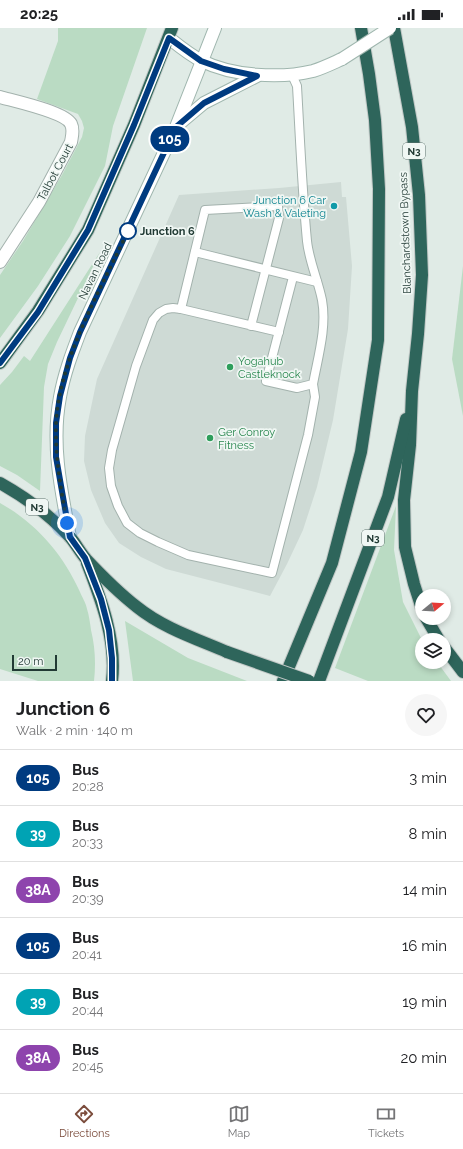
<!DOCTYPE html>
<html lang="en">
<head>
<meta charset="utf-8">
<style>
	:root { --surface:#fff; --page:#f6f6f6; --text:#202124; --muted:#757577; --line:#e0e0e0; --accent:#7c4d3d }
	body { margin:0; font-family:Raleway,sans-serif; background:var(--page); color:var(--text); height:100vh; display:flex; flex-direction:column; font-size:15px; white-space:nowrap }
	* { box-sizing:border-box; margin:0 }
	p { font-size:13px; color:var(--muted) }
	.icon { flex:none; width:22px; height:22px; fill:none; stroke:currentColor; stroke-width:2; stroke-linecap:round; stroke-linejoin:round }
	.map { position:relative; height:653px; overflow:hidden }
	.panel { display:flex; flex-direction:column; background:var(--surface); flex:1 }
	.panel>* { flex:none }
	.badge { padding:0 8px; border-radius:13px; font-size:14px; line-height:26px }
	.needle { width:26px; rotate:72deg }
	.fabs { position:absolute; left:415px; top:561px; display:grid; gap:8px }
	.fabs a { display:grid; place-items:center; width:36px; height:36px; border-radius:50%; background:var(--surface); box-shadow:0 2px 6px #0003; font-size:20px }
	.scale { position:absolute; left:12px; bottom:10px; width:45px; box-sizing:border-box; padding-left:4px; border:2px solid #213a34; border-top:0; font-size:11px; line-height:14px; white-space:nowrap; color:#213a34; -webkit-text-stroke:3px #f0f7f4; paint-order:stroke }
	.you { position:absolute; width:20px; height:20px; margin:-10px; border:3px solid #fff; border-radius:50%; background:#1a73e8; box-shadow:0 0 0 6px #1a73e833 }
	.map>.badge { position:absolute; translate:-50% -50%; box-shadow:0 0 0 2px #fff }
	.round { display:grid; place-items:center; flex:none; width:42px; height:42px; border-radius:21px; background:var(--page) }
	.summary { display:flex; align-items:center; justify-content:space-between; height:68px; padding:0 16px }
	h1 { font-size:19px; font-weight:700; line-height:30px }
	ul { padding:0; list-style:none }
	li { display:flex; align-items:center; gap:12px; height:56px; padding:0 16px; border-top:1px solid var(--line) }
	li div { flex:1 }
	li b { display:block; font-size:15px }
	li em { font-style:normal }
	li .badge { min-width:44px; font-weight:700; text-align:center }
	.status { display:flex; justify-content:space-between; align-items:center; height:28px; padding:0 20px; background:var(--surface); direction:ltr }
	.status svg { height:11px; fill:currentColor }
	.dock { display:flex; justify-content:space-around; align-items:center; height:56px; border-top:1px solid var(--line); background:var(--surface); font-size:11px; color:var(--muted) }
	.dock a { display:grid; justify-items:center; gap:2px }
	.dock .active { color:var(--accent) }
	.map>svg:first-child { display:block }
	.built { fill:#cedad5 }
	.green { fill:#badbc3 }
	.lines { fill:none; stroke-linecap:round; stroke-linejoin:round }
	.lane-casing { stroke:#a3b2ad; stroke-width:10 }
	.street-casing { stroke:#a3b2ad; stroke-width:14 }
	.secondary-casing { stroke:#9fb6ae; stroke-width:14 }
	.highway-casing { stroke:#c1c8c6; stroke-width:14 }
	.lane { stroke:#fff; stroke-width:8 }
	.street { stroke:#fff; stroke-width:12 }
	.secondary { stroke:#fff; stroke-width:12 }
	.highway { stroke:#2e655b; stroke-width:12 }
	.secondary-bridge-casing { stroke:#9fb6ae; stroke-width:14; stroke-linecap:butt }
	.highway-bridge-casing { stroke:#c1c8c6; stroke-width:14; stroke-linecap:butt }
	.secondary-bridge { stroke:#fff; stroke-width:12 }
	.highway-bridge { stroke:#2e655b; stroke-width:12 }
	.line-casing { stroke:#fff; stroke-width:9 }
	.line { stroke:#003b80; stroke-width:6 }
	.walk { stroke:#213a34; stroke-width:4; stroke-dasharray:0 7.2 }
	.culture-dot { fill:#0f9aa8; stroke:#f0f7f4; stroke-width:1.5 }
	.stop-dot { fill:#fff; stroke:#003b80; stroke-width:2 }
	.leisure-dot { fill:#2e9e5b; stroke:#f0f7f4; stroke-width:1.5 }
	.labels { text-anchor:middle; stroke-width:3.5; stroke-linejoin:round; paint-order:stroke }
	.shield { fill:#f0f7f4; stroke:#5f736e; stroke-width:1 }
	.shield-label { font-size:10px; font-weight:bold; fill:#213a34 }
	.street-label { font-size:11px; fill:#213a34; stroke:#f0f7f4 }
	.culture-label { font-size:11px; fill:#0d838f; stroke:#f0f7f4; text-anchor:end }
	.stop-label { font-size:11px; font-weight:bold; fill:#213a34; stroke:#f0f7f4; text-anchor:start }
	.leisure-label { font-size:11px; fill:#27864d; stroke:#f0f7f4; text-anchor:start }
</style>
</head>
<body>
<div class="status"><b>20:25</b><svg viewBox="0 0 49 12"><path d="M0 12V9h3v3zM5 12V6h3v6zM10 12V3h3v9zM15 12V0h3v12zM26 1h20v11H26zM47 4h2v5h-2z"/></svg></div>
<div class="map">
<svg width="463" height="653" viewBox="0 0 463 653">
	<rect width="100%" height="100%" fill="#e0ebe6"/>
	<path class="built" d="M341,154L342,169H346L352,238L348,301L333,392L317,459L303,502L287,536L270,568L166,541L141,529L119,515L105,495L91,462L84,433L85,408L97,351L179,167L279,160Z"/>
	<g class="green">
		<path d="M58,0H147L113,98L105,138L70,208L38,258L0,310V247L23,213L62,147L82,109L84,100L82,93L78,86L37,71L58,13Z"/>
		<path d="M100,224L57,314L48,336L44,359L40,463L17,447L0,438V357L12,344L24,328L30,333Z"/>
		<path d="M463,238V388L452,331Z"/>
		<path d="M0,475C36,495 63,526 80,564C82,569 86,575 87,581C89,587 90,595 91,602C95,618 96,636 94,653H38L0,641Z"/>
		<path d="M396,478L394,522L403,574L422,612V634H437L451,653H368L335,640Z"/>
		<path d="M125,593L188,630L247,653H133Z"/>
	</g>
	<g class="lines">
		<g class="lane-casing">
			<g id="lane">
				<path d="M292,47L297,58C300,110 302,161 307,213C309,233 318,252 322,272C327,299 318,329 313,356L297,360L266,353L293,249"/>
				<path d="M195,224L317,254"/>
				<path d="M181,281L173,280L166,281L159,285L153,292L136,338L112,422L109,440L111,458L118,478L127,495L140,505L158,514L188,527L272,545L308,407L315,369L313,356"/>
				<path d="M251,298L279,190L278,178L205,182L181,281L279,304"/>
			</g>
		</g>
		<g class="street-casing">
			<path id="street" d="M0,69C14,73 65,84 71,96C74,102 72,108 71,114L39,174L0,234"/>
		</g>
		<g class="secondary-casing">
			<g id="secondary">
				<path d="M169,10C179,18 190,27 202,33C232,48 280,51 313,43C323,40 333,35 342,31"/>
				<path d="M179,96L204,75L257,48"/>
				<path d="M70,509C61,462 51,416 60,369C64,346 72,325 80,304L176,99L215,0"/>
			</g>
		</g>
		<g class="highway-casing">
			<g id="highway">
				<path d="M394,0L412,99L419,167L422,247L418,306L412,363L410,417L404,472L405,519L414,556L422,581"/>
				<path d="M0,335L38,283L88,202L134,97L172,0"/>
				<path d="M0,455C25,469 50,487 70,509C76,516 80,524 86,531C102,548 119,565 137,579C163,600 197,611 227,624"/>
				<path d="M87,535C101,571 117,613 112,653"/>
				<path d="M426,590L439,612"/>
				<path d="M444,619L463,644"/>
				<path d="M283,653L332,535L361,424L378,312L379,161L375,92L369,46L361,0"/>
				<path d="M319,653L388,469L406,391"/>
			</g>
		</g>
		<use href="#lane" class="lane"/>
		<use href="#street" class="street"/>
		<use href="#secondary" class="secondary"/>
		<use href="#highway" class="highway"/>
		<g class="secondary-bridge-casing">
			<path id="secondary-bridge" d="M342,31L390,0"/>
		</g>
		<g class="highway-bridge-casing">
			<path id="highway-bridge" d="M227,624L309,653"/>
		</g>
		<use href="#secondary-bridge" class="secondary-bridge"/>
		<use href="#highway-bridge" class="highway-bridge"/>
	</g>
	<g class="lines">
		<g class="line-casing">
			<path id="line" d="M0,335L38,284L88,202L134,97L169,10L201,33L224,41L257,48L204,75L176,99L80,304L70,330L60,368L56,395V429L70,509L85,530L101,571L109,602L112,630V653"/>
		</g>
		<use href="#line" class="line"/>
		<path class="walk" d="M67,495C61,462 55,429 56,396C59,331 101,261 128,203"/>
	</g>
	<circle class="culture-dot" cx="334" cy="178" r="4"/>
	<circle class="stop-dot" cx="128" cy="203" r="8"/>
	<g class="leisure-dot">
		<circle cx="230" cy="339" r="4"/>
		<circle cx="210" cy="410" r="4"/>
	</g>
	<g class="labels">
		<g class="shield">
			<rect x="403" y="115" width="22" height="16" rx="3"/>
			<rect x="26" y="471" width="22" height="16" rx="3"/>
			<rect x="362" y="502" width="22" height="16" rx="3"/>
		</g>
		<g class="shield-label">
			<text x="414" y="127">N3</text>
			<text x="37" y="483">N3</text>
			<text x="373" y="514">N3</text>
		</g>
		<g class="street-label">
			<text transform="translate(55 144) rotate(-62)" y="4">Talbot Court</text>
			<text transform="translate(405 205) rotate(-92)" y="4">Blanchardstown Bypass</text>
			<text transform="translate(95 243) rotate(-64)" y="4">Navan Road</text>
		</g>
		<g class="culture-label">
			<text x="326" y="176">Junction 6 Car<tspan x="326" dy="13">Wash &amp; Valeting</tspan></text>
		</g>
		<g class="stop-label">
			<text x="140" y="207">Junction 6</text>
		</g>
		<g class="leisure-label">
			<text x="238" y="337">Yogahub<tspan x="238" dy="13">Castleknock</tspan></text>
			<text x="218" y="408">Ger Conroy<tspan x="218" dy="13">Fitness</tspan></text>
		</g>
	</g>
</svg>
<div class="fabs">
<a><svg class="needle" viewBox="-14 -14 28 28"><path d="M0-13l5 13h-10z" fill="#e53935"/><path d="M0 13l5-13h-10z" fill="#757577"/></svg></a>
<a><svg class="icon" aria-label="layers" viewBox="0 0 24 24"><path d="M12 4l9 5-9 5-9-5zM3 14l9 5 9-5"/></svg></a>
</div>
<div class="scale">20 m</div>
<div class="you" style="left:67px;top:495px"></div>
<b class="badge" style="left:170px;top:111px;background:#003b80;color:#fff">105</b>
</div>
<section class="panel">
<div class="summary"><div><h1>Junction 6</h1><p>Walk · 2 min · 140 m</p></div><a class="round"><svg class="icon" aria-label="heart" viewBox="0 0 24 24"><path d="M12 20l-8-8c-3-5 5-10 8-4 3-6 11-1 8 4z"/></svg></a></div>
<ul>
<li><span class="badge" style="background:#003b80;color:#fff">105</span><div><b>Bus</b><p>20:28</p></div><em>3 min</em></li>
<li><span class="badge" style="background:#00a3b4;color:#fff">39</span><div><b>Bus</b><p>20:33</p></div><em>8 min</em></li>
<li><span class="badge" style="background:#8e44ad;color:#fff">38A</span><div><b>Bus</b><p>20:39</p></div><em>14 min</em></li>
<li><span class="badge" style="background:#003b80;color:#fff">105</span><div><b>Bus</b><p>20:41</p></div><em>16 min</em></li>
<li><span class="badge" style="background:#00a3b4;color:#fff">39</span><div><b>Bus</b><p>20:44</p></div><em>19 min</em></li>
<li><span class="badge" style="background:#8e44ad;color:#fff">38A</span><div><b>Bus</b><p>20:45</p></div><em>20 min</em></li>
</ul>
</section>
<nav class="dock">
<a class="active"><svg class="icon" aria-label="directions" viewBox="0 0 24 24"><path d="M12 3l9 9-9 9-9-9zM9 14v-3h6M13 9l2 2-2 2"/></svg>Directions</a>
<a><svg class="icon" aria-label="map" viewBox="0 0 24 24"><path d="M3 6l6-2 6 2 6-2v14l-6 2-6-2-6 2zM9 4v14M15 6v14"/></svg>Map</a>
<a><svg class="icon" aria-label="tickets" viewBox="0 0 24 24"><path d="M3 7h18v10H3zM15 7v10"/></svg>Tickets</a>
</nav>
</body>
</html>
